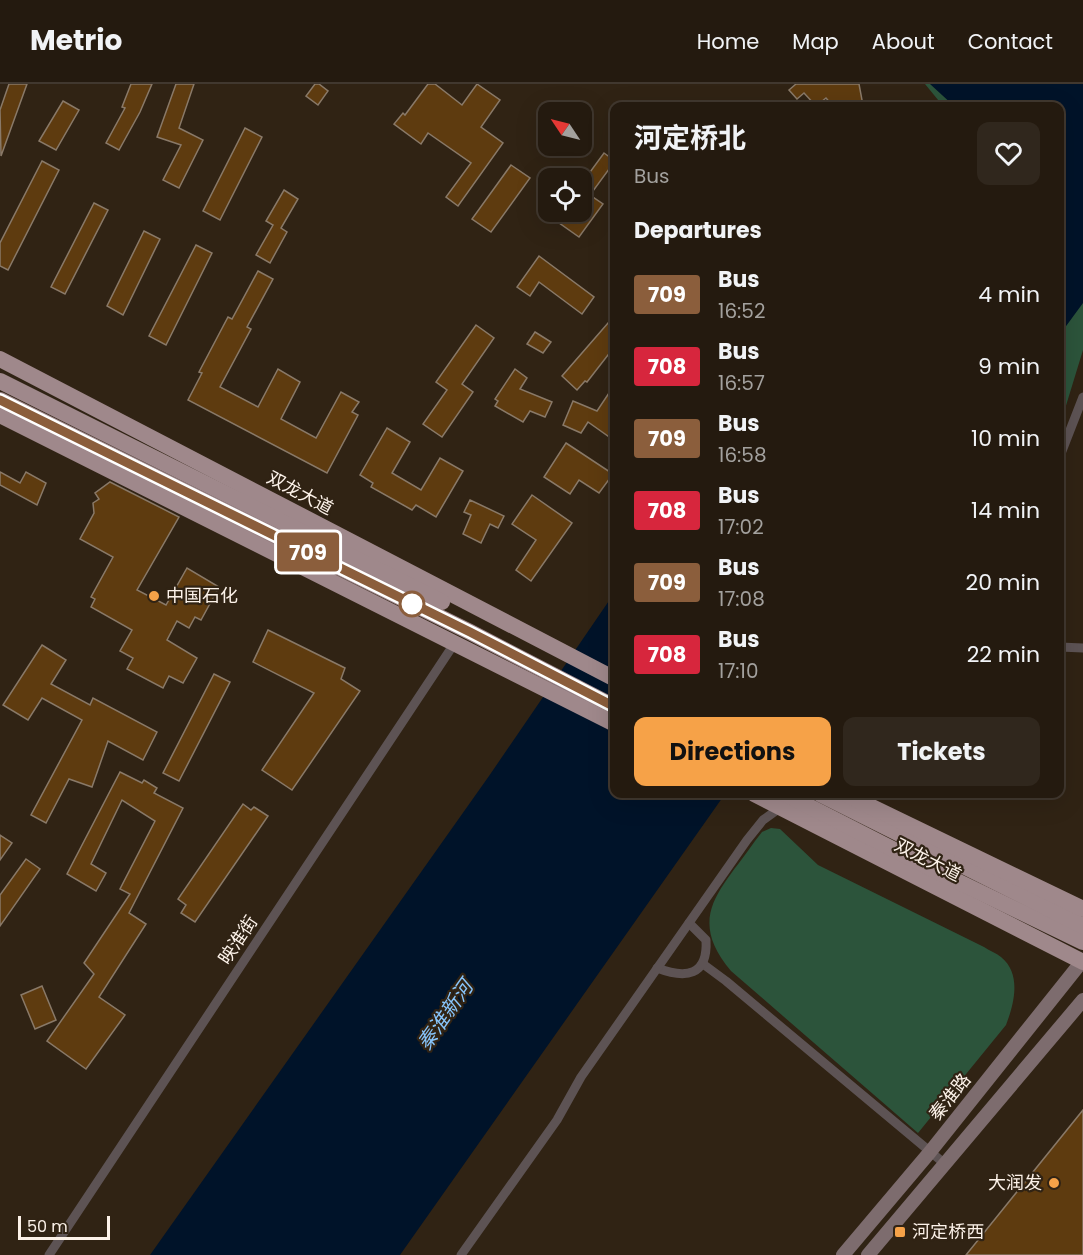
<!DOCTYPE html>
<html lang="en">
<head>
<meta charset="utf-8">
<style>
	:root { --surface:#241a0f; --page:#30271d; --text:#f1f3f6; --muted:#a3a19e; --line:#41382f; --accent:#f6a248 }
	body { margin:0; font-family:Poppins,"Noto Sans SC",sans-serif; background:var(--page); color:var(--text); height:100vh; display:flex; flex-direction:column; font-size:22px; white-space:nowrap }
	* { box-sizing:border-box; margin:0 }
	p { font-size:20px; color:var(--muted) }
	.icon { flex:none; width:33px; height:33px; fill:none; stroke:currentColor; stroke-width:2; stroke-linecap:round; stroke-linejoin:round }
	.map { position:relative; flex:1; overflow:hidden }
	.drawer { position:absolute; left:610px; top:18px; width:454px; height:696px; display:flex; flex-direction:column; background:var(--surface); border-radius:12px; box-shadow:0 6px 24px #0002,0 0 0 2px var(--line) }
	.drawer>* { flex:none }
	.badge { padding:0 12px; border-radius:4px; font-size:21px; line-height:39px }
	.needle { width:39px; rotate:305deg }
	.buttons { position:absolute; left:538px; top:18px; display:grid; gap:12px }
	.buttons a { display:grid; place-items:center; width:54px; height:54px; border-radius:12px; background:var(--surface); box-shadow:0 6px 24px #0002,0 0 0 2px var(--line); font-size:30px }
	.scale { position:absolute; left:18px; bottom:15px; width:92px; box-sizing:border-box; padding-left:6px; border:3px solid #fcf2e9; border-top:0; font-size:16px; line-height:21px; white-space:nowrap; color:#fcf2e9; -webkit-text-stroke:4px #302314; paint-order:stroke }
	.map>.badge { position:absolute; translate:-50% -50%; box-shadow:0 0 0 3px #fff }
	h2 { padding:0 24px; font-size:22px; line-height:54px }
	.round { display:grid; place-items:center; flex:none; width:63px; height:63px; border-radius:12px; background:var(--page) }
	.overview { display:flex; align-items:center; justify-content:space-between; height:102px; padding:0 24px }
	h1 { font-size:28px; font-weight:700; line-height:45px }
	.action { display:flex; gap:12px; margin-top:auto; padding:12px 24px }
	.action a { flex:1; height:69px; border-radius:12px; background:var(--accent); color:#111; font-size:24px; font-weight:700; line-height:69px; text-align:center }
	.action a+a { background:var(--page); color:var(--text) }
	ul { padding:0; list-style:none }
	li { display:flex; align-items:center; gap:18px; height:72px; padding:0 24px }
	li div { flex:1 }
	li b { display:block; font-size:22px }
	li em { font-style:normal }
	li .badge { min-width:66px; font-weight:700; text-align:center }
	header { display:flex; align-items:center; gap:36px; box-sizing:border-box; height:84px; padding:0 30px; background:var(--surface); border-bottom:2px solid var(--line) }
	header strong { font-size:28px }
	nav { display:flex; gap:33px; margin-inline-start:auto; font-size:21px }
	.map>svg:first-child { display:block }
	.green { fill:#2c543b }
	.water { fill:#001329 }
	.building { fill:#5e3b0f; stroke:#897968; stroke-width:1.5 }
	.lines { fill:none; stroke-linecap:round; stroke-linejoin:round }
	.minor { stroke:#5d5354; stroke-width:9 }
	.secondary { stroke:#7d6c6e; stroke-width:14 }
	.trunk { stroke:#9f888b; stroke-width:16 }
	.line-casing { stroke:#fff; stroke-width:14 }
	.line { stroke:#8b5e3c; stroke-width:9 }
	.poi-dot { fill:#f6a248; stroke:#302314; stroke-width:2 }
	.stop-dot { fill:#fff; stroke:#8b5e3c; stroke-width:3 }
	.labels { text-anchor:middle; stroke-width:4.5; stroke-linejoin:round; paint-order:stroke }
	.street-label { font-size:18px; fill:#fcf2e9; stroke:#302314 }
	.poi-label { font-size:18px; fill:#fcf2e9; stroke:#302314; text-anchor:start }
	.water-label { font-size:20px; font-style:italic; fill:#88c5fb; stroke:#302314 }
</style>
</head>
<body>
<header>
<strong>Metrio</strong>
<nav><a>Home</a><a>Map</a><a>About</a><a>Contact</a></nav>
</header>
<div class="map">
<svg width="1083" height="1171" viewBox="0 0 1083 1171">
	<rect width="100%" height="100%" fill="#302314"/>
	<g class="green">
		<path d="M925,0H1083V266L1061,338L1060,22H943Z"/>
		<path d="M771,744L780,745L818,781L984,863C990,867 996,869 1001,873C1022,890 1014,920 1006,941L918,1049L731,887C685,832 722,805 755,757L762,748Z"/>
	</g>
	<g class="water">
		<path d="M930,0H1083V219L1061,249L1060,22H954Z"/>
		<path d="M615,508V710H725L400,1171H150L489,692Z"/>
	</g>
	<g class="building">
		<path d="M9,0H27L1,72L0,26Z"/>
		<path d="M131,0H152L140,28L119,66L106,59L125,24L122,23Z"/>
		<path d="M176,0H194L179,44L203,56L179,104L163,96L181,61L157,53Z"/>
		<path d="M315,0H319L328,7L318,21L306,12Z"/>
		<path d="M428,0H435L462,21L477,0L500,16L481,43L503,59L458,122L446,113L471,79L428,49L421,60L394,40L403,29L405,31Z"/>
		<path d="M796,0H859L862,16L857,22H833L826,14L816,22L804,9L797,15L789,6Z"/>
		<path d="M63,17L79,26L56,66L39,57Z"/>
		<path d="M245,44L262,53L220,136L203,127Z"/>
		<path d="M604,69L615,77L590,111L603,120L579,153L555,136L561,128H582V99Z"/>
		<path d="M42,77L59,86L8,186L0,182V159Z"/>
		<path d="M511,81L530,94L491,148L472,135Z"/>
		<path d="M284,106L298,115L281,144L287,148L270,179L256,171L273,141L266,137Z"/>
		<path d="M94,119L108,126L65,210L51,203Z"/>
		<path d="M144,147L160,155L123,231L107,222Z"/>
		<path d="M196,161L212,169L166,261L149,252Z"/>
		<path d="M539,172L594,213L582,230L539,198L530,212L517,203Z"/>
		<path d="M258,187L273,195L247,243L251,245L220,303L258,323L278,285L300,298L281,335L316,354L341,308L359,318L352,328L358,331L327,389L188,316L202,289L199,288L228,233L232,235Z"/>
		<path d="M615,231V262L587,298L585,297L577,306L562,292Z"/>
		<path d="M476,241L494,254L462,300L473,308L442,353L423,340L447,306L436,298Z"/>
		<path d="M535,248L551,258L543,269L527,260Z"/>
		<path d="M515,285L527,294L520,305L552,318L545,333L530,327L523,338L495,322L498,317L495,315Z"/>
		<path d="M615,300V357L588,338L581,349L563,341L573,317L597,327Z"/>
		<path d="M387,344L410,358L392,389L421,406L440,374L463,387L436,433L416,421L412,426L371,403L373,399L360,391Z"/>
		<path d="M566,359L613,390L599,409L579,396L570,410L544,393Z"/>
		<path d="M0,388L20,399L26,388L46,399L37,421L0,401Z"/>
		<path d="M110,398L179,433L137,506L166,521L187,484L219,503L201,536L195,533L189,544L177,537L167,556L197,574L183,599L169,592L163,604L127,585L133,574L120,567L132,546L91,523L95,515L91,513L113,473L80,455L94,429L93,419L99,415L95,409Z"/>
		<path d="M532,411L572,439L531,497L516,486L536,456L512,440Z"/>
		<path d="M470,416L504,432L498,444L490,440L481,459L463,450L471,431L464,428Z"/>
		<path d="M268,546L345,584L341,595L360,607L292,706L262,686L314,609L253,578Z"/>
		<path d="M42,561L66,576L51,600L90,621L93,614L157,648L143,676L108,657L92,703L69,695L46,739L31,731L82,636L42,614L28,636L3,621Z"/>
		<path d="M214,590L230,598L179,697L163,689Z"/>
		<path d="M120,688L142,699L144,696L157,704L154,709L183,724L129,829L146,840L99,913L125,931L86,985L47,957L94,890L84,879L130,810L120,805L155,737L122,716L91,780L106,789L96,807L67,790Z"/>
		<path d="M243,720L251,726L254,723L268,732L195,838L181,829L186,821L178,815Z"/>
		<path d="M0,751L12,759L0,776Z"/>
		<path d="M26,775L40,785L0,842V811Z"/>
		<path d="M42,902L56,936L35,945L21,911Z"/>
		<path d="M1083,1026V1171H966Z"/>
	</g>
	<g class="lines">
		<g class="minor">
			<path d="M1060,372L1083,313"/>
			<path d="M1060,563L1083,564"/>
			<path d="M703,880L726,897L945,1080"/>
			<path d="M657,884C686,895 708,892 706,856L689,839"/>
			<path d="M49,1171L454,560"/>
			<path d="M461,1171L557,1036L581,993L747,756L763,736L781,723"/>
		</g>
		<g class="secondary">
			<path d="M843,1171L930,1068L1083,876"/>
			<path d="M868,1171L1083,916"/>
		</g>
		<g class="trunk">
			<path d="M0,275L615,595"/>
			<path d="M0,297L442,518"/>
			<path d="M0,316L470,548L615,623"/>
			<path d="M0,331L615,640"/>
			<path d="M754,710L1083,878"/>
			<path d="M785,710L926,782L1083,858"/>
			<path d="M820,710L1083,842"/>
			<path d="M849,712L1083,825"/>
		</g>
	</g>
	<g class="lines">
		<g class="line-casing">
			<path id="line" d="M0,316L470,548L615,623"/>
		</g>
		<use href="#line" class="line"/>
	</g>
	<g class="poi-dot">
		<circle cx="154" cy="512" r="6"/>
		<circle cx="1054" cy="1099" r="6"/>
		<rect x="894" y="1142" width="12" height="12" rx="3"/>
	</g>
	<circle class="stop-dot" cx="412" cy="520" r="12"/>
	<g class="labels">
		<g class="street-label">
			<text transform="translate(300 409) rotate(28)" y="6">双龙大道</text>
			<text transform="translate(928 776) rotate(27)" y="6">双龙大道</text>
			<text transform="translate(238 856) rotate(-56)" y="6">映淮街</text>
			<text transform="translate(950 1013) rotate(-51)" y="6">秦淮路</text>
		</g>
		<g class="poi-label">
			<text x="166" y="518">中国石化</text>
			<text x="1042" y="1105" text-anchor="end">大润发</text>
			<text x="912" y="1154">河定桥西</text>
		</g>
		<g class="water-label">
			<text transform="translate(445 931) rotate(-55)" y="7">秦淮新河</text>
		</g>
	</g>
</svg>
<div class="buttons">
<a><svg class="needle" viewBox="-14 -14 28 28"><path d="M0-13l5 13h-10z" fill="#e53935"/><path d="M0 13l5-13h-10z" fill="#a3a19e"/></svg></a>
<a><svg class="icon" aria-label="locate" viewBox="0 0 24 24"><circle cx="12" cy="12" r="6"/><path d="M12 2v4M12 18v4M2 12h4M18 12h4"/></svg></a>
</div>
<div class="scale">50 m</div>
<b class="badge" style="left:308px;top:468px;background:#8b5e3c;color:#fff">709</b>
<section class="drawer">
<div class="overview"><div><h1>河定桥北</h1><p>Bus</p></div><a class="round"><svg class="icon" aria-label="heart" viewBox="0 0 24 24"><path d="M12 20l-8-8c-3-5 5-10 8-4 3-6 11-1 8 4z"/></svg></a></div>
<h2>Departures</h2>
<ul>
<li><span class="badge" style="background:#8b5e3c;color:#fff">709</span><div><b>Bus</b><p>16:52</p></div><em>4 min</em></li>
<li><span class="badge" style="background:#d7263d;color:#fff">708</span><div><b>Bus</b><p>16:57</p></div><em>9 min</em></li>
<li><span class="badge" style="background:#8b5e3c;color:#fff">709</span><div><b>Bus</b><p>16:58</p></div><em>10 min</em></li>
<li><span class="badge" style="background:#d7263d;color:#fff">708</span><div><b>Bus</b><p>17:02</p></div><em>14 min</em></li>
<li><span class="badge" style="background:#8b5e3c;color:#fff">709</span><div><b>Bus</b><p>17:08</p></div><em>20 min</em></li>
<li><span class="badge" style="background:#d7263d;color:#fff">708</span><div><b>Bus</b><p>17:10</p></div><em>22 min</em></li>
</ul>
<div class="action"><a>Directions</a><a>Tickets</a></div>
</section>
</div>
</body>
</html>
